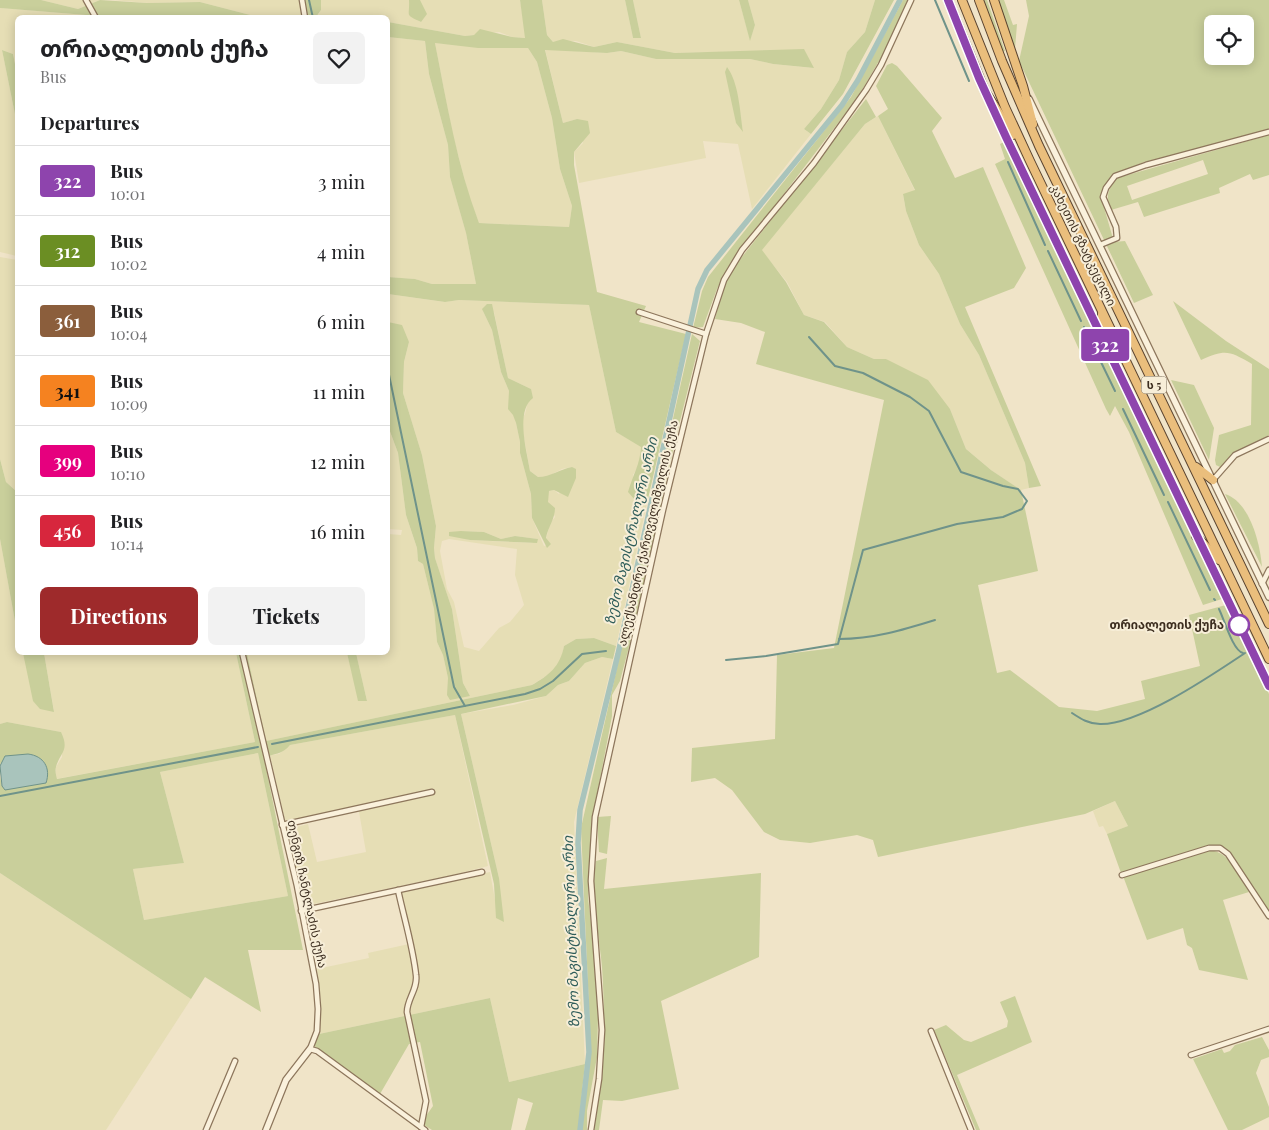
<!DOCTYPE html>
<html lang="en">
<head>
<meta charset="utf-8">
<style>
	:root { --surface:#fff; --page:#f2f2f2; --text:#202124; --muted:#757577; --line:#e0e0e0; --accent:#9e2a2b }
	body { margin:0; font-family:"Playfair Display","Noto Sans Georgian",serif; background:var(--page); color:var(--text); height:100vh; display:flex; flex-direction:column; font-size:19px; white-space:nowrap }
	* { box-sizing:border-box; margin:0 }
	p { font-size:16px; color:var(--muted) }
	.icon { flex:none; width:28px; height:28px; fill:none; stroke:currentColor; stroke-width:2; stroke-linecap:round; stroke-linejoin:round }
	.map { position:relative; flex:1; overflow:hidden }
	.side { position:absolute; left:15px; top:15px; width:375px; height:640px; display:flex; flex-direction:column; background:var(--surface); border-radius:8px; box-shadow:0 2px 12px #0003 }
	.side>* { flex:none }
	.badge { padding:0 10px; border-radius:4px; font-size:18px; line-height:32px }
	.buttons { position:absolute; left:1204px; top:15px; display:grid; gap:10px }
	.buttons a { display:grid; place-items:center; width:50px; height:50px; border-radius:8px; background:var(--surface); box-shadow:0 2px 12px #0003; font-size:25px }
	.map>.badge { position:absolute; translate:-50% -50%; box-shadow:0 0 0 2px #fff }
	h2 { padding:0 25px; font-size:19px; line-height:45px }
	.round { display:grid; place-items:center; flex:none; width:52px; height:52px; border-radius:8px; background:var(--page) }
	.overview { display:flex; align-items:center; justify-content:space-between; height:85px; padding:0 25px }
	h1 { font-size:24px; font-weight:700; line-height:38px }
	.action { display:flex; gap:10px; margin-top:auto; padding:10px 25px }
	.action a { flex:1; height:58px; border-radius:8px; background:var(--accent); color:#fff; font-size:20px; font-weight:700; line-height:58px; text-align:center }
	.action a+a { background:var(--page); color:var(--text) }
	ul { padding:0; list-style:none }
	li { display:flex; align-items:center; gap:15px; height:70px; padding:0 25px; border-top:1px solid var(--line) }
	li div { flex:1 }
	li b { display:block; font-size:19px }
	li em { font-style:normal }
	li .badge { min-width:55px; font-weight:700; text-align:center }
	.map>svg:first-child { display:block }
	.farmland { fill:#e6deb5; fill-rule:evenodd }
	.green { fill:#c9cf9b; fill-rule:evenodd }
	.water { fill:#a9c4bc; stroke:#6f938a }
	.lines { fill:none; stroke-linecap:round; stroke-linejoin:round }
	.stream { stroke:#6f938a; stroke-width:2 }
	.canal { stroke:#a9c4bc; stroke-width:5.5 }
	.minor-casing { stroke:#8d765c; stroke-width:7 }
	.tertiary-casing { stroke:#8d765c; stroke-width:8 }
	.trunk-casing { stroke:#5b4430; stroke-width:10 }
	.minor { stroke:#faf1dc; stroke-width:4.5 }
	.tertiary { stroke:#faf1dc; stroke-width:5.5 }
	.trunk { stroke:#eabe7c; stroke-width:8 }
	.line-casing { stroke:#fff; stroke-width:11 }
	.line { stroke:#8e44ad; stroke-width:8 }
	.stop-dot { fill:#fff; stroke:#8e44ad; stroke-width:2.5 }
	.labels { text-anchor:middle; stroke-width:4; stroke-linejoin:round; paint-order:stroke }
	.shield { fill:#f7eed8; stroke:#756857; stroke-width:1 }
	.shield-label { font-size:11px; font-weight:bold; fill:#3d2e20 }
	.street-label { font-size:12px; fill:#3d2e20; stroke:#f7eed8 }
	.stop-label { font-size:12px; font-weight:bold; fill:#3d2e20; stroke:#f7eed8; text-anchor:end }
	.water-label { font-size:14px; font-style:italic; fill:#2f5d5a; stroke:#f7eed8 }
</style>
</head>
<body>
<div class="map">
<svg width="1269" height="1130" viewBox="0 0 1269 1130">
	<rect width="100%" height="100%" fill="#f0e4c8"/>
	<g class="farmland">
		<path d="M41,0H100L78,9Z"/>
		<path d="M113,0H304L308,17H258L200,2L147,3Z"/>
		<path d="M321,0H409L417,20L421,22L420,0H520L526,38L512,37L499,32L465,36L388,22V18L354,15L316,18L321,10Z"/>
		<path d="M542,0H625L633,38H641L633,0H739L750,40L755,25L748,0H875L865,32L847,52L839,80L821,109L804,129L811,134L752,209L738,144L703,141L706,158L579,183L574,152L583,143L577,119L563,123L545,49L607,53L621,51L656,59H750L773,64L813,68L804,50L675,53L617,42L594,47L576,41L553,42L547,35Z"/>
		<path d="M0,8L87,15V17L18,18L17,74L13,54L2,50L17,124V256L0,252Z"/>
		<path d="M388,37L425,41L429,74L448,145L450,177L466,233L476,284H432L415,279L388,277Z"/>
		<path d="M435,43L528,48L537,62L552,118L560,169L572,206L569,227L479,223L470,200L452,132Z"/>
		<path d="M878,116L915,191L903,195L906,211L919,245L939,274L960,324L979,355L1025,463L1029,488L1021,490L991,470L966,449L950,409L886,359H874L847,347L825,322L804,315L787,282L761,250L865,124Z"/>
		<path d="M0,257L17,260V492L6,482L0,459Z"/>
		<path d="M388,294L444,302L459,300L589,305L616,432L641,446L640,463L633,475L635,500L647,503L616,646L594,638L576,639L564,646L561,660L552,672L532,685L266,741L247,653H347L355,684L367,701L356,653L388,652V534L401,535L402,530L388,529V426L398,453L406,515L417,548L418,561L423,564L434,609L437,642L443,655L448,678V692L470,696L463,683L452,609L435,558L434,548L436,526L422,455L403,393L404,362L409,342L394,324L388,322ZM483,311L494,312L508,378L531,389L525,414L521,421L530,471L538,477H547L562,469L572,467L559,494L554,490L549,491L547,496L548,502L555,517L550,523L546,539L551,544L544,546L532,518L531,494L520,453V442L509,391L501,372L492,330ZM461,531L484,532L501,539L515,536L538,539L532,543L470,540L461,537ZM449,539L517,549L515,575L524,605L510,622L499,628L479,651L464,647L454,602L447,589L440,551L442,541Z"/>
		<path d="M0,539L17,632L18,652L23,653L54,711L44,653H236L255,742L56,779V767L62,757L61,732L7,722L0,724Z"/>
		<path d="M602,657L613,659L574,822L585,1064L509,1082L490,998L319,1034L321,1005L317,969L369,958L368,953L409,944L400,891L490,872L495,900L499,878L461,714L513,705L546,696L558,685L569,681L585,663Z"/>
		<path d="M455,715L488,866L453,875L304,906L286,830L308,824L317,862L366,852L358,806L285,821L270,755L279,754L290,745Z"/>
		<path d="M258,753L288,896L144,920L133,869L184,863L160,772Z"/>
		<path d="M1115,801L1128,826L1107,834L1103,826L1099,827L1093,811Z"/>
		<path d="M0,873L191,999L106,1130H0Z"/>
	</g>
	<g class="green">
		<path d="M0,0H41L78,9L100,0L147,3L200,2L258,17H279L104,15V17H87L86,15L0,8Z"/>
		<path d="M304,0H321V10L316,17H308Z"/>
		<path d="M409,0H420L427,14L421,22C404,14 410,17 409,0Z"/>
		<path d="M520,0H542L547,35L553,42L563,39L594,47L617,42L675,53L804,49L814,68L773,64L750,59H656L621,51L607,53L545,50L563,123L577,119L588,121L590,133L574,152V165L597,292L646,306L639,322L686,334L647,503L635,500L628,492C633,474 640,465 641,447L616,432L589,305L459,300L445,302L388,294V277L415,279L432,284H476L466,233L450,177L448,145L429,74L425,41L388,37V22L465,36L474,35L480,29L512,37L525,38ZM435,43L478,48H528L537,62L552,118L560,169L572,206L569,227L479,223C457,165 447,104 435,43Z"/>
		<path d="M625,0H633L641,38H633Z"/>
		<path d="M739,0H748L755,25L750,41Z"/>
		<path d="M875,0H894L843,94L811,134L804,129L821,109L839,80L847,52L865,32Z"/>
		<path d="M903,0H908L886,49L858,97L728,267L717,289L703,327L693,328L702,291L708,277L851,97Z"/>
		<path d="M983,0H987L1005,51L1002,52Z"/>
		<path d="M997,0H1004L1013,25L1017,24L1015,49Z"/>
		<path d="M1026,0H1269V131L1144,162L1114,175L1104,187L1101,197L1114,242L1125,241L1153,295L1134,303L1019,61L1029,16ZM1212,24H1245V56H1212Z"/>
		<path d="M2,50L13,54L17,74V124Z"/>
		<path d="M892,63L897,66L942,118L932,131L955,178L983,167L1026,268L1014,288L965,307L1041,486L1029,488L1025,463L979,355L960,324L939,274L919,245L906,211L903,194L915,190L878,116L888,109L876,86L887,65Z"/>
		<path d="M727,67C739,83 740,112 743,132L736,123L725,72Z"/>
		<path d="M866,99L876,117L865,124L762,250L786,282L804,315L824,322L847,347L874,359H886L928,380L950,409L966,449L991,470L1021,490L1038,571L978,585L997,673L1010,670L1059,707L1097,711L1145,699L1141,681L1200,666L1189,615L1226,605L1269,694V911L1229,851L1218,845L1121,873L1107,834L1128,826L1115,801L1085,814L878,857L873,840L857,835L810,843L780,840L764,832L732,790L715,778L691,782L692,748L775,739L777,655L834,648L884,400L756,364L765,332L741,323L715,319L723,287L738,262Z"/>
		<path d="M1269,135V175L1253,180L1250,174L1219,188L1220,193L1144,217L1138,202L1111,210C1105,196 1108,189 1117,178ZM1203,160L1208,174L1132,200L1127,186Z"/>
		<path d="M1004,142L1222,599L1203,605L1129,432L1115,406L1110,416L1106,409L995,164L1005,159L1000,144Z"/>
		<path d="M1173,301L1226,341L1269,369V435L1234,454L1220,467L1216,465L1215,460L1219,435L1251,425L1252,364C1229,351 1226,349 1201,360Z"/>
		<path d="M487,304H492L508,378L531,389L533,398C515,411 527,452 530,471L538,477C551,477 560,469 572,467L576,469V478L568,497L554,490L549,491L548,502L555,508C555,519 548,527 546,538L551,544L547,548L532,518L531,494L520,453V442L516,423L513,415L508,409L509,391L501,372L492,330L482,309Z"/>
		<path d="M388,322L402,325L409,342L404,362L403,393L422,455L436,526L434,548L435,558L452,609L463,683L470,696L450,700L447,695L448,678L443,655L437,642L434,609L423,564L418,561L417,548L406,515L398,453L388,426Z"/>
		<path d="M692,334L700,341L675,441L634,628L620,681L612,695V716L593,816L588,898L596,963L598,1017L597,1057L587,1111V1130H581L591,1053L581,828Z"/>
		<path d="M1171,380L1194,385L1214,428L1209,460Z"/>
		<path d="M0,459L6,482L17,492V632L0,539Z"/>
		<path d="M1225,494C1250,502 1260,543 1262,567Z"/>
		<path d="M461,531L484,532L501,539L515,536L538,539L537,543L470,540L449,536V532Z"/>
		<path d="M594,638L616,646L613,659L602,657L585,663L569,681L558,685L546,696L461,714L499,878L504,922L496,918L494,884L455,715L290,745C282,755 274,753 264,758L303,950H248L261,1012L205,977L191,999L0,873V776L2,786L6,790L1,762L0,766V724L7,722L61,732C70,751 60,752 56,767C55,770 56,776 57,779L255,742L236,653H247L266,741L532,685C549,675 560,667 564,646L576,639ZM258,753L288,896L144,920L133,869L184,863L160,772Z"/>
		<path d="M23,653H44L54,712L40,709L33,701Z"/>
		<path d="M347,653H356L367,701H358Z"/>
		<path d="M611,816L607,854L599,852L597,817Z"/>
		<path d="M1208,851C1228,848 1240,878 1249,892L1223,900L1248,980L1199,970L1192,948L1187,945L1183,928L1147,940L1123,876Z"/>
		<path d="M607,858L604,889L761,873L759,957L661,1001L679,1089L622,1101L603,1100L599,1130H594C603,1075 606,1022 602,967C599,933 590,895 596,861Z"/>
		<path d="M1015,996L1032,1042L957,1075L980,1130H976L934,1030L946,1025L964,1040L971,1042L1007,1027L1008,1021L1000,1002Z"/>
		<path d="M490,998L509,1082L585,1064L578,1130H525L533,1103L518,1098L511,1130H432L421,1123L433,1106L420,1042L409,1044L380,1094L315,1047L314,1043L319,1034Z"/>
		<path d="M1262,1037L1269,1050V1057L1261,1060L1256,1073L1269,1107V1117L1242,1130H1228L1193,1059L1222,1049L1224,1053L1230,1051L1235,1045Z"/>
	</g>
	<path class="water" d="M28,754C44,756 51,768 46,783L5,790L2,786L0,766L5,756Z"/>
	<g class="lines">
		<g class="stream">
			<path d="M309,0L313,18"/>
			<path d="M935,0L969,81"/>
			<path d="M1008,162L1045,245"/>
			<path d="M1048,251L1081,321"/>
			<path d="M1084,327L1115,391"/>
			<path d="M388,370L454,687L465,706"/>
			<path d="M1123,409L1164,495"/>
			<path d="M1168,502L1210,590"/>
			<path d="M1214,599L1215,600"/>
			<path d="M1219,609C1224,619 1233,651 1243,653"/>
			<path d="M839,639C873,639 903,630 935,620"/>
			<path d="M726,660L766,656L838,644L863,550L957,524L1003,517L1022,509L1027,501L1018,489L1003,486L961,472L929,411L910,397L863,373L835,366L809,337"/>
			<path d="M1072,713C1081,719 1089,724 1100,724C1139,725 1212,675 1245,653"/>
			<path d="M272,744L525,694L540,689L553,681L582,654L606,651"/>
			<path d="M0,796L258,747"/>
		</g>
		<path class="canal" d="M580,1130L589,1052L578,843L580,810L618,654L698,289L707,270L842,105L858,80L900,0"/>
		<g class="minor-casing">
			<g id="minor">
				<path d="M86,0L96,18"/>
				<path d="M302,0L305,18"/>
				<path d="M1100,245L1117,238L1116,227L1103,197L1106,188L1115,176L1146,165L1269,132"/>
				<path d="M639,312L706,334"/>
				<path d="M1213,480L1235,455L1269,439"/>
				<path d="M1262,584L1269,570"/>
				<path d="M242,652L297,886L316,984L318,1009L317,1031L310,1049L317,1051L425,1130"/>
				<path d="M282,825L432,792"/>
				<path d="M1122,875L1209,848H1220L1228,854L1269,916"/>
				<path d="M398,890C404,918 413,947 416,975C418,989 407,999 407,1012L426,1101L421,1127"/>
				<path d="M301,911L482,872"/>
				<path d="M931,1031L971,1130"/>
				<path d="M1191,1055L1269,1029"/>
				<path d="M206,1130L235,1061"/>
				<path d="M591,1130L599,1079L602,1030L591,881L595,817L663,510L706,334L724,280L742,250L814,163L866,90L881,65L911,0"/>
			</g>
		</g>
		<g class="tertiary-casing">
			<g id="tertiary">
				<path d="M1029,99L1269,597"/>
				<path d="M993,109L1269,686"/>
				<path d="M266,1130L286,1080L310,1049"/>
			</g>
		</g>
		<g class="trunk-casing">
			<g id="trunk">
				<path d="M948,0L985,91L1013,135"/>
				<path d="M962,0L1005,107L1030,161L1269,659"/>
				<path d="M979,0L1002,61L1039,146L1269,624"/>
				<path d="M994,0L1023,86L1033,124"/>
				<path d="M1102,339V314"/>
				<path d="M1196,467L1213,480"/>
				<path d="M1196,536L1219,560"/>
			</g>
		</g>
		<use href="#minor" class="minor"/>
		<use href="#tertiary" class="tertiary"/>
		<use href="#trunk" class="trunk"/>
	</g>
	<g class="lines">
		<g class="line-casing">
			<path id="line" d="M948,0L979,78L1006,137L1269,686"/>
		</g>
		<use href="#line" class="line"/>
	</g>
	<circle class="stop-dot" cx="1239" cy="625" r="10"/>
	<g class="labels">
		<rect class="shield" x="1141.5" y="376.5" width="25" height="17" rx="4"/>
		<g class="shield-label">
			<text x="1154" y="389">ს 5</text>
		</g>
		<g class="street-label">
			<text transform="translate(1083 245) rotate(64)" y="4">კახეთის გზატკეცილი</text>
			<text transform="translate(648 533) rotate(-77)" y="4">ალექსანდრე ქართველიშვილის ქუჩა</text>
			<text transform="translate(307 894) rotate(78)" y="4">თენგიზ ჩანტლაძის ქუჩა</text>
		</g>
		<g class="stop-label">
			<text x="1224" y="629">თრიალეთის ქუჩა</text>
		</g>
		<g class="water-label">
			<text transform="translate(631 531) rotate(-77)" y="5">ზემო მაგისტრალური არხი</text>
			<text transform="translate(571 932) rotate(-92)" y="5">ზემო მაგისტრალური არხი</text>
		</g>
	</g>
</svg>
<div class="buttons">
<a><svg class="icon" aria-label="locate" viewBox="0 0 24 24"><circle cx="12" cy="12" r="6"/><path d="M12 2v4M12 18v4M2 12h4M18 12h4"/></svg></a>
</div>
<b class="badge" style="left:1105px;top:345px;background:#8e44ad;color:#fff">322</b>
<section class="side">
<div class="overview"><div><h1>თრიალეთის ქუჩა</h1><p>Bus</p></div><a class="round"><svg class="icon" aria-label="heart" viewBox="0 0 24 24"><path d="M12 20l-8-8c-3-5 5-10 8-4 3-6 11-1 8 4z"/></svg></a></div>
<h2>Departures</h2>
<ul>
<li><span class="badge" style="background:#8e44ad;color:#fff">322</span><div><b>Bus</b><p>10:01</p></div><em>3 min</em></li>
<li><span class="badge" style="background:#6b8e23;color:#fff">312</span><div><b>Bus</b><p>10:02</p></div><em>4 min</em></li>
<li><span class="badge" style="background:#8b5e3c;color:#fff">361</span><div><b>Bus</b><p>10:04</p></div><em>6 min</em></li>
<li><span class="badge" style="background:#f58220;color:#111">341</span><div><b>Bus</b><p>10:09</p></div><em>11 min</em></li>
<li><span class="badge" style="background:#e6007e;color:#fff">399</span><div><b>Bus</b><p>10:10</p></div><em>12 min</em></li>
<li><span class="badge" style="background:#d7263d;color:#fff">456</span><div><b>Bus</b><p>10:14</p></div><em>16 min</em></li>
</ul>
<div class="action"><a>Directions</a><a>Tickets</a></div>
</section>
</div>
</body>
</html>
